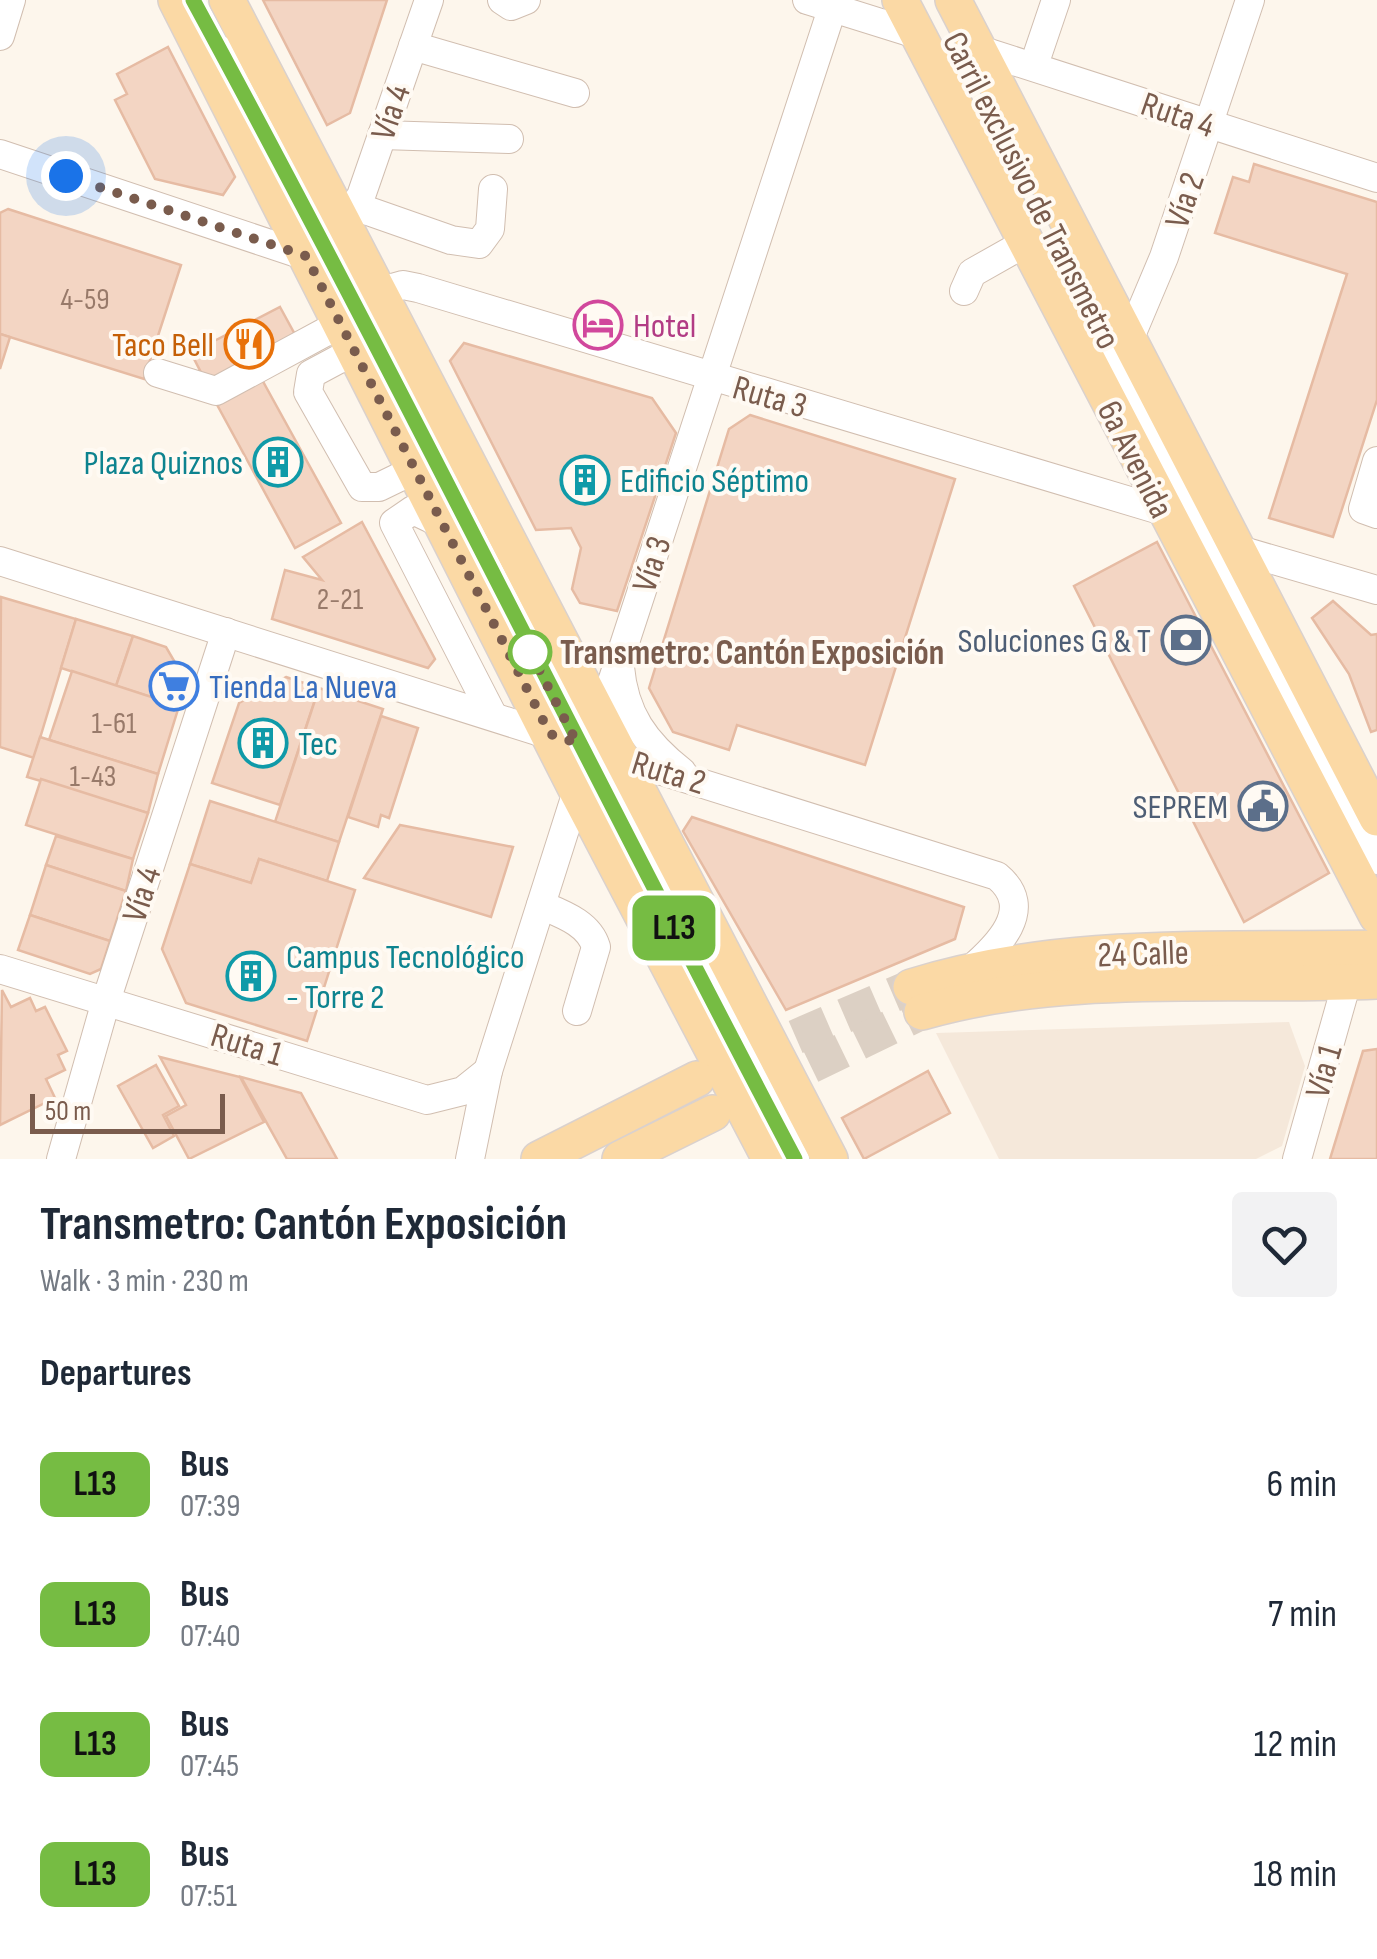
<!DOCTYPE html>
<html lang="en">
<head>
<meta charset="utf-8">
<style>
	:root { --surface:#fff; --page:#f2f2f3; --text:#1f2937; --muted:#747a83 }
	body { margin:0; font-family:"Sofia Sans Condensed",sans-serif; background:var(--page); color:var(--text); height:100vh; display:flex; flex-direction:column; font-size:38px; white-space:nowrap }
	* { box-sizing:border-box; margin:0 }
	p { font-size:32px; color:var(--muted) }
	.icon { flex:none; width:55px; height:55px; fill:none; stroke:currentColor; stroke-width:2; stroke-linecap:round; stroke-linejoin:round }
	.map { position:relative; height:1159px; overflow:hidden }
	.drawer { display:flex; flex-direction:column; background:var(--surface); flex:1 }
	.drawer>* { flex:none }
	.badge { padding:0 20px; border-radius:15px; font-size:35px; line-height:65px }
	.scale { position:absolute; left:30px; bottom:25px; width:195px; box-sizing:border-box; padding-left:10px; border:5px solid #7a5c4d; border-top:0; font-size:28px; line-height:35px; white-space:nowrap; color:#7a5c4d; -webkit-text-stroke:8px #fffaf3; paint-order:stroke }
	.you { position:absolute; width:50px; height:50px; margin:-25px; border:8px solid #fff; border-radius:50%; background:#1a73e8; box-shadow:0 0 0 15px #1a73e833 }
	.map>.badge { position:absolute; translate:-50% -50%; box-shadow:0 0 0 5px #fff }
	h2 { padding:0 40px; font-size:38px; line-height:90px }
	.round { display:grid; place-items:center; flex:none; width:105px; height:105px; border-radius:10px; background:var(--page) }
	.headline { display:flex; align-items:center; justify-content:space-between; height:170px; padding:0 40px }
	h1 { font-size:48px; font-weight:700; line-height:75px }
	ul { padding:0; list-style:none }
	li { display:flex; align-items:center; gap:30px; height:130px; padding:0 40px }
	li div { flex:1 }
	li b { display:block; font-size:38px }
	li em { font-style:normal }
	li .badge { min-width:110px; font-weight:700; text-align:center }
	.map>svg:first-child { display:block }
	.residential { fill:#f5e8da }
	.building { fill:#f3d5c3; stroke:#e6bba3; stroke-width:2.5 }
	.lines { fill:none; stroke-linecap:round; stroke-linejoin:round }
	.major-tunnel { stroke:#dcd0c4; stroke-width:35; stroke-dasharray:35 18; stroke-linecap:butt }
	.minor-casing { stroke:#d1beb0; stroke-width:30 }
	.major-casing { stroke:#dad1cd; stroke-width:38 }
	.minor { stroke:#fff; stroke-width:28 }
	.major { stroke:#fbd9a5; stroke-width:35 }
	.line-casing { stroke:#fff; stroke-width:22 }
	.line { stroke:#76bc43; stroke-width:15 }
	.walk { stroke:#7a5c4d; stroke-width:10; stroke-dasharray:0 18 }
	.stop-dot { fill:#fff; stroke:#76bc43; stroke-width:5 }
	.labels { text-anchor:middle; stroke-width:8; stroke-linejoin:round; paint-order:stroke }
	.number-label { font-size:30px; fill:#987a6a }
	.street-label { font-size:35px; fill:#7a5c4d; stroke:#fffaf3 }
	.hotel-label { font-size:35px; fill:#b23c85; stroke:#fffaf3; text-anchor:start }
	.food-label { font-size:35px; fill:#c56008; stroke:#fffaf3; text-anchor:end }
	.culture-label { font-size:35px; fill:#0d838f; stroke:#fffaf3; text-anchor:start }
	.service-label { font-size:35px; fill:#4e5e75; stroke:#fffaf3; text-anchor:end }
	.stop-label { font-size:35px; font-weight:bold; fill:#7a5c4d; stroke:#fffaf3; text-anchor:start }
	.shop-label { font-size:35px; fill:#366cbe; stroke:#fffaf3; text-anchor:start }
</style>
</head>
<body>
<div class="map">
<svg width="1377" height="1159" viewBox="0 0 1377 1159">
	<rect width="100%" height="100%" fill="#fdf6ec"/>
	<path class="residential" d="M1289,1022L1305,1066L1282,1146L1256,1159H999L936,1033Z"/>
	<g class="building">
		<path d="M263,0H387L350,113L327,125Z"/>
		<path d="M168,47L235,177L223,195L155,179L115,100L127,94L117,74Z"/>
		<path d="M1254,164L1377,202V400L1333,537L1269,518L1347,274L1215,233L1233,177L1249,182Z"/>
		<path d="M8,209L181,265L144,379L0,334V213Z"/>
		<path d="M280,307L298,340L217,382L205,380L191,353Z"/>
		<path d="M0,334L10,337L0,369Z"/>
		<path d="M464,343L652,398L676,433L617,611L580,603L572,589L581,548L571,528L536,530L450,361Z"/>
		<path d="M260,376L341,523L295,548L215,401Z"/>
		<path d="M750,415L955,479L865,765L737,725L729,750L673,732L649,688L729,429Z"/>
		<path d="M362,522L435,659L428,668L272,619L285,570L322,580L303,557Z"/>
		<path d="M1157,542L1329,873L1244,922L1074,586Z"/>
		<path d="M1,597L76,619L34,758L0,747Z"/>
		<path d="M1333,601L1371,635L1377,634V730L1371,732L1349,674L1312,618Z"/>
		<path d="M76,619L133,636L116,686L61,668Z"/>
		<path d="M133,636L166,647L187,683L179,706L116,686Z"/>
		<path d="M72,671L179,706L158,774L49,740Z"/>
		<path d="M286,677L319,688L280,805L212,783L239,703Z"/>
		<path d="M319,688L383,709L339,842L275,822Z"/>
		<path d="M381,716L418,728L389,818L381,815L378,827L348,817Z"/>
		<path d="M40,737L158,774L148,813L27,777Z"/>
		<path d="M41,779L148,813L133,859L26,825Z"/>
		<path d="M210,801L339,842L327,881L259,859L251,883L190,864Z"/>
		<path d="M692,817L964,907L955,939L786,1010L683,831Z"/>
		<path d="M400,825L513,847L491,917L364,878Z"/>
		<path d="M56,836L133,859L126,891L46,865Z"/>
		<path d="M259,859L355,890L307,1041L186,1003L162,949L190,864L251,883Z"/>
		<path d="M46,865L126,891L110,941L30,915Z"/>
		<path d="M30,915L110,941L101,969L90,974L18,950Z"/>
		<path d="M2,990L11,1007L30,998L36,1011L45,1007L67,1051L58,1055L65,1070L46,1079L55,1098L0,1125Z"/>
		<path d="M1377,1049V1159H1330L1363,1051Z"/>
		<path d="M160,1057L240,1077L264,1122L189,1159L166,1116L186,1105Z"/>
		<path d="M156,1065L179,1106L163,1115L174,1136L153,1148L118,1086Z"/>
		<path d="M928,1071L950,1113L864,1159L842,1118Z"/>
		<path d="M241,1077L301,1093L337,1159H287Z"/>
	</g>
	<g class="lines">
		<g class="major-tunnel">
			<path d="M747,1058L911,987"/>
			<path d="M763,1089L922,1012"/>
		</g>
		<g class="minor-casing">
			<g id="minor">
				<path d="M502,0L511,6L526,0"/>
				<path d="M807,0L919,35"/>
				<path d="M0,36L11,0"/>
				<path d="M413,46L575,93"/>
				<path d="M220,50L795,1159"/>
				<path d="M980,50L1377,178"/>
				<path d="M1034,65L1056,0"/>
				<path d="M382,135L509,139"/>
				<path d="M0,154L306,256"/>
				<path d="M354,206L451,240L479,244L490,229L493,189"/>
				<path d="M338,215L354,206L361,196L429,0"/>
				<path d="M1069,262L1377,860"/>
				<path d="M964,291L972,273L1025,243"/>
				<path d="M378,292L403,285L418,288L1163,511"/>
				<path d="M1129,340L1164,257L1250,0"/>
				<path d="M354,351L311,374L308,392L362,487H379L414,470"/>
				<path d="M158,373L216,391L340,324"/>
				<path d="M1377,461L1363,509L1377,514"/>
				<path d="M442,524L413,510L394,523L493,716"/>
				<path d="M1236,549L1377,590"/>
				<path d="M0,561L556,737"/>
				<path d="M620,667C624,714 645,743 682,772"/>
				<path d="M596,731L835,0"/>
				<path d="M611,755L997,876C1037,909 997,947 969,971"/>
				<path d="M541,905C562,914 589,923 596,947L577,1011"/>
				<path d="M0,969L427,1100L463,1091L488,1071"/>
				<path d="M61,1159L106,1001L226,632"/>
				<path d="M470,1159L488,1071L580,782"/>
				<path d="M1297,1159L1347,982"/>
			</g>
		</g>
		<g class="major-casing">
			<g id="major">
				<path d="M176,0L577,791L770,1159"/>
				<path d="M227,0L830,1159"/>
				<path d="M900,0L1377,916"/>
				<path d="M953,0L1377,818"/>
				<path d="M911,987C1060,940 1223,951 1377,948"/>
				<path d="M922,1012C1068,970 1226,988 1377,981"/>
				<path d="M539,1159L697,1079"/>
				<path d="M620,1159L713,1113"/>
			</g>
		</g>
		<use href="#minor" class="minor"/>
		<use href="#major" class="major"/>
	</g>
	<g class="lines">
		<g class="line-casing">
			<path id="line" d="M193,0C401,383 592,774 795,1159"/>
		</g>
		<use href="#line" class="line"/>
		<path class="walk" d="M66,176L306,256L550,734L577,743L530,652"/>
	</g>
	<defs>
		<g id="hotel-ring" transform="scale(2.5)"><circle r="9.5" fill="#fffaf3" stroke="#d1479c" stroke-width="1.5"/><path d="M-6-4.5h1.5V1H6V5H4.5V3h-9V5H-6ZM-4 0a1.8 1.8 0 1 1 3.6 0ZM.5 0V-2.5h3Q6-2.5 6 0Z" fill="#d1479c"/></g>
		<g id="restaurant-ring" transform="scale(2.5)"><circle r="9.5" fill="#fffaf3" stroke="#e8710a" stroke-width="1.5"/><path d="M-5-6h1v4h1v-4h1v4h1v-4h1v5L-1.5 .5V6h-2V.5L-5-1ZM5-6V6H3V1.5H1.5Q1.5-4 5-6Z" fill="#e8710a"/></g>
		<g id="building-ring" transform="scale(2.5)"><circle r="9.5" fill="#fffaf3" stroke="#0f9aa8" stroke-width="1.5"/><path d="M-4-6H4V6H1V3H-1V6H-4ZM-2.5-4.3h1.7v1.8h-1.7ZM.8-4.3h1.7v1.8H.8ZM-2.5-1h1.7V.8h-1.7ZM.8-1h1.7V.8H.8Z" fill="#0f9aa8"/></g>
		<g id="bank-ring" transform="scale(2.5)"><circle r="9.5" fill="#fffaf3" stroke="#5c6f8a" stroke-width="1.5"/><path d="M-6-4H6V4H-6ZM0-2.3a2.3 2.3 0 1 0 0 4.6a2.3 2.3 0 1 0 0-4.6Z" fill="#5c6f8a"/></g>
		<g id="supermarket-ring" transform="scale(2.5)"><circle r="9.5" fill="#fffaf3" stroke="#3f7fe0" stroke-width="1.5"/><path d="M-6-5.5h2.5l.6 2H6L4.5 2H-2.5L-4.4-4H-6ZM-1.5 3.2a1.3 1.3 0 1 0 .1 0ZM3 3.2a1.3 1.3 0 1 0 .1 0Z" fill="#3f7fe0"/></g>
		<g id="civic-ring" transform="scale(2.5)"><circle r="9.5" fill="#fffaf3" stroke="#5c6f8a" stroke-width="1.5"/><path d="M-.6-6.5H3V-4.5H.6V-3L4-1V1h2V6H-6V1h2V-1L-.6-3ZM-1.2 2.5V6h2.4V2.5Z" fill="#5c6f8a"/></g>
	</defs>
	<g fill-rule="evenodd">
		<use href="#hotel-ring" x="598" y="325"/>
		<use href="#restaurant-ring" x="249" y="344"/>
		<use href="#building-ring" x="278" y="462"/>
		<use href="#building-ring" x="585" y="480"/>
		<use href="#bank-ring" x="1186" y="640"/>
		<use href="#supermarket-ring" x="174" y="686"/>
		<use href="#building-ring" x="263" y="743"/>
		<use href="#civic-ring" x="1263" y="806"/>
		<use href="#building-ring" x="251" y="976"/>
	</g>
	<circle class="stop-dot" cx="530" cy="652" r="20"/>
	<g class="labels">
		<g class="number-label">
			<text x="85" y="309">4-59</text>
			<text x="340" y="609">2-21</text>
			<text x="114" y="733">1-61</text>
			<text x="93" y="786">1-43</text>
		</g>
		<g class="street-label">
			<text transform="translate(390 112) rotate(-71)" y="12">Vía 4</text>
			<text transform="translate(1178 114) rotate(19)" y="12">Ruta 4</text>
			<text transform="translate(1032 190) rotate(63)" y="12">Carril exclusivo de Transmetro</text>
			<text transform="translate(1184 200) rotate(-71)" y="12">Vía 2</text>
			<text transform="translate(770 396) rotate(16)" y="12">Ruta 3</text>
			<text transform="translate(1136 459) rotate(63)" y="12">6a Avenida</text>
			<text transform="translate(651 564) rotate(-72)" y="12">Vía 3</text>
			<text transform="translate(669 772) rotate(17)" y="12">Ruta 2</text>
			<text transform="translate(141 894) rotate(-72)" y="12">Vía 4</text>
			<text transform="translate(1143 953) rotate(-2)" y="12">24 Calle</text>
			<text transform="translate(247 1044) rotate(17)" y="12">Ruta 1</text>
			<text transform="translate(1323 1071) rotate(-74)" y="12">Vía 1</text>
		</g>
		<g class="hotel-label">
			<text x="633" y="337">Hotel</text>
		</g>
		<g class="food-label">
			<text x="214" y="356">Taco Bell</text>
		</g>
		<g class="culture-label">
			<text x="243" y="474" text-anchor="end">Plaza Quiznos</text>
			<text x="620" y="492">Edificio Séptimo</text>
			<text x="298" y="755">Tec</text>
			<text x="286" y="968">Campus Tecnológico<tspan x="286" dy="40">- Torre 2</tspan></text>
		</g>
		<g class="service-label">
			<text x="1151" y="652">Soluciones G &amp; T</text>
			<text x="1228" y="818">SEPREM</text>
		</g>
		<g class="stop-label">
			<text x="560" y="664">Transmetro: Cantón Exposición</text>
		</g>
		<g class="shop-label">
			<text x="209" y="698">Tienda La Nueva</text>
		</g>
	</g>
</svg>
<div class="scale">50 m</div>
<div class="you" style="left:66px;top:176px"></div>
<b class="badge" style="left:674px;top:928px;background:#76bc43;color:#111">L13</b>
</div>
<section class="drawer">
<div class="headline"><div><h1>Transmetro: Cantón Exposición</h1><p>Walk · 3 min · 230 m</p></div><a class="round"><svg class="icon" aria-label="heart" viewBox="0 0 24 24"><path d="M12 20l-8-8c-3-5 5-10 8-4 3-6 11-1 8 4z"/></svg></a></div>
<h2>Departures</h2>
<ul>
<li><span class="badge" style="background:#76bc43;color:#111">L13</span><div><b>Bus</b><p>07:39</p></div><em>6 min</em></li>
<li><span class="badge" style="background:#76bc43;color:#111">L13</span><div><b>Bus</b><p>07:40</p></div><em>7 min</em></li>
<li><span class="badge" style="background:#76bc43;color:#111">L13</span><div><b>Bus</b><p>07:45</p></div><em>12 min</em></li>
<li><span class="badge" style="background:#76bc43;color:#111">L13</span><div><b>Bus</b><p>07:51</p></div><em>18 min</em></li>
</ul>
</section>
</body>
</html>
